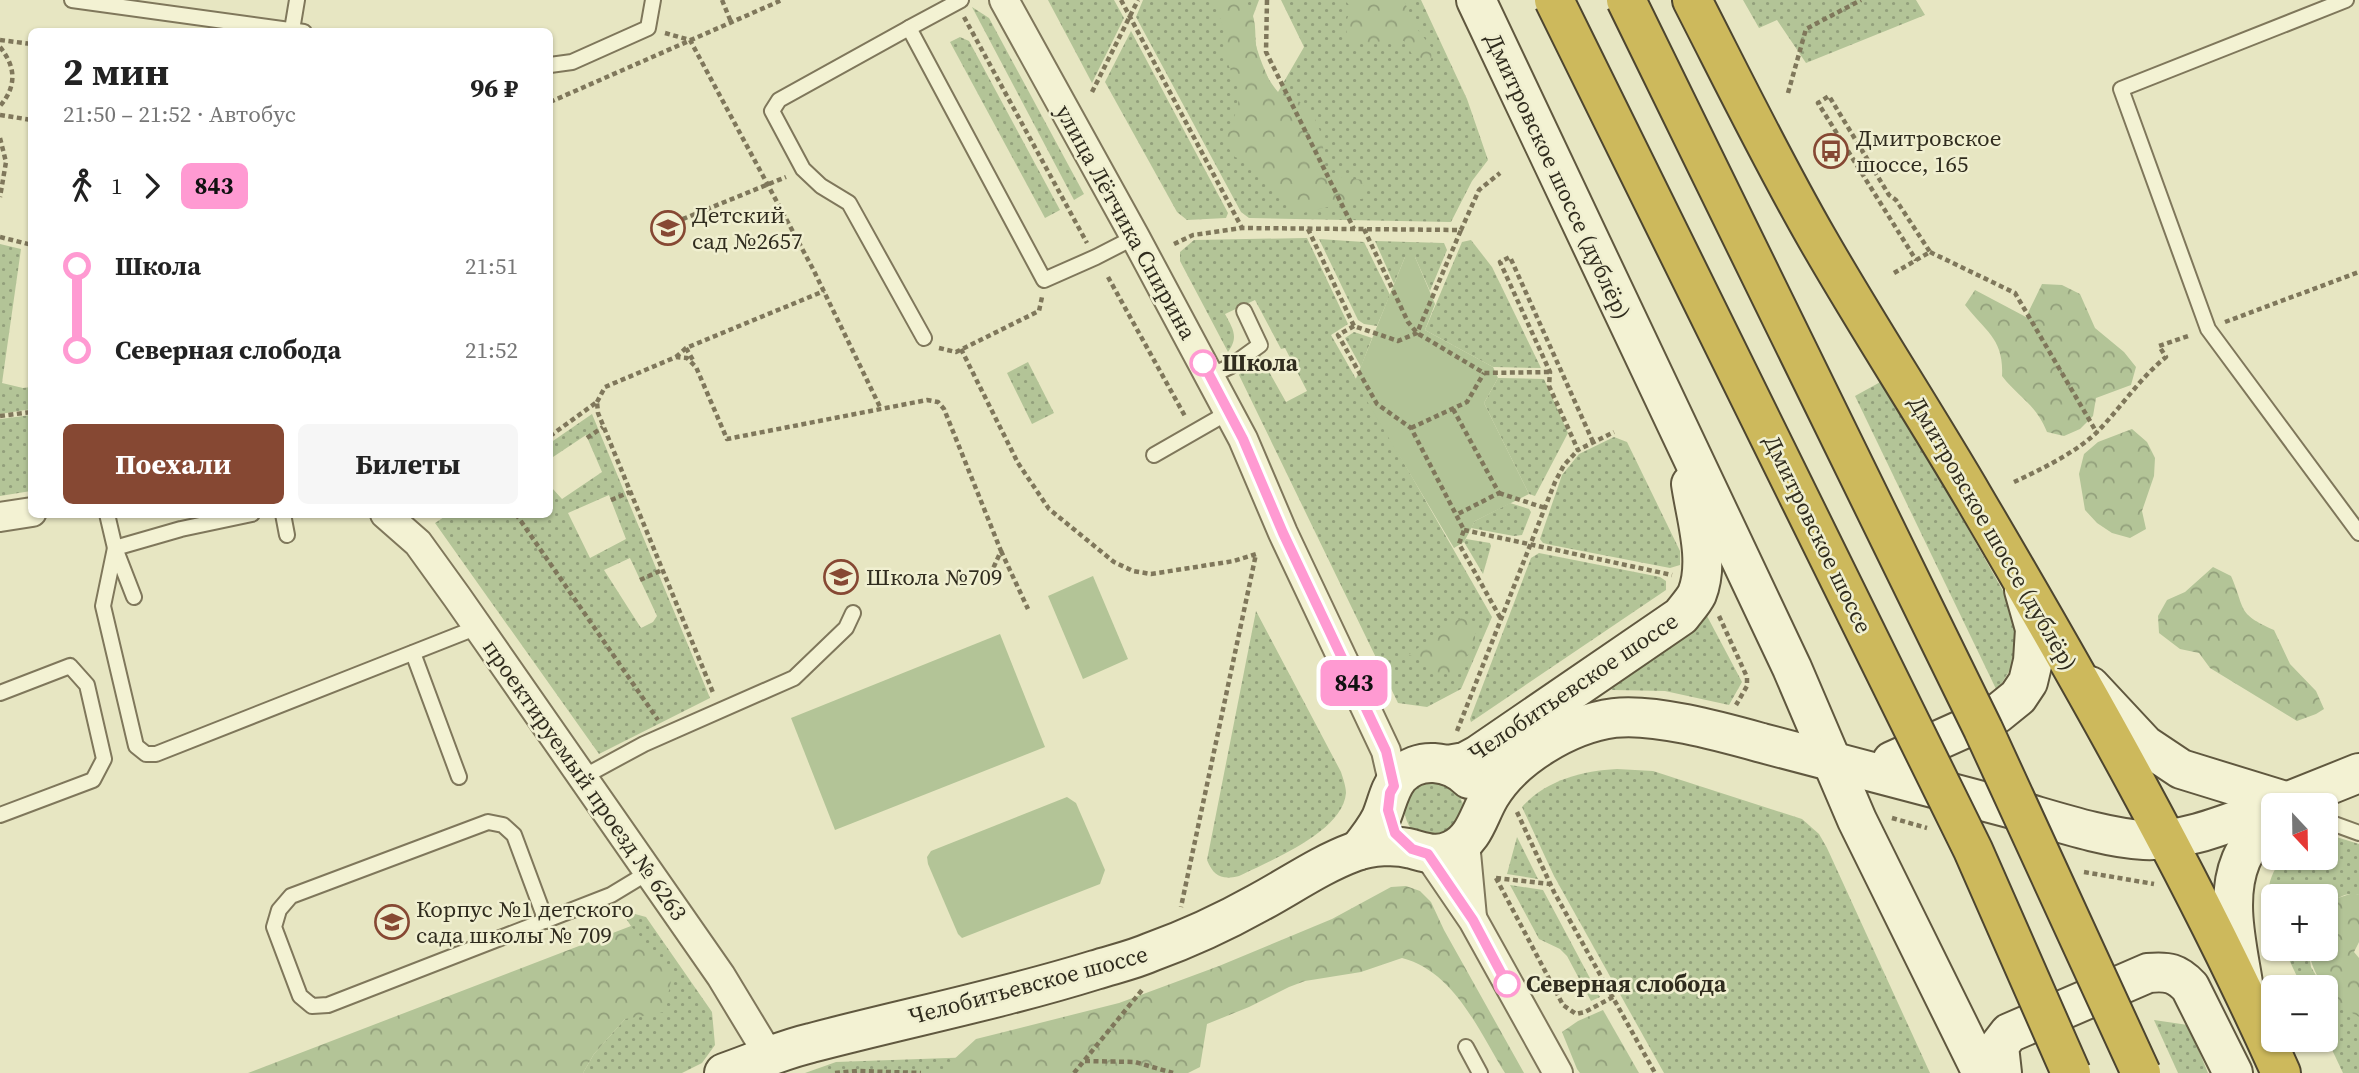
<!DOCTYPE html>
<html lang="ru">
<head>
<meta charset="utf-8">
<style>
	:root { --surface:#fff; --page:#f6f6f6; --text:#222; --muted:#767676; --accent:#864833 }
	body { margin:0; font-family:"Source Serif 4",serif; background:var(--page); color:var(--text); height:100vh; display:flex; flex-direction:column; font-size:26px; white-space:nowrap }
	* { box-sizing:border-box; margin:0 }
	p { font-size:23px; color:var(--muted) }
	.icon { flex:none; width:38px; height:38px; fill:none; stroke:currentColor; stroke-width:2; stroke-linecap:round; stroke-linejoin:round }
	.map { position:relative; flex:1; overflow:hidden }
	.details { position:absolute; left:28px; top:28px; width:525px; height:490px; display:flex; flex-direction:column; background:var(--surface); border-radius:10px; box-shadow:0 2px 5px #0004 }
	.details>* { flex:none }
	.badge { padding:0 14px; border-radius:10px; font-size:24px; line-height:46px }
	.needle { width:46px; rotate:158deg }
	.fabs { position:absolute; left:2261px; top:793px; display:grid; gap:14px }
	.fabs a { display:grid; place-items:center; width:77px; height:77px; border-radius:10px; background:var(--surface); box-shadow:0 2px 5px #0004; font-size:35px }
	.map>.badge { position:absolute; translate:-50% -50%; box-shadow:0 0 0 4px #fff }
	.legs { display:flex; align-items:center; gap:10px; height:77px; padding:0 35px; font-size:23px }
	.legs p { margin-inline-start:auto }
	.head { display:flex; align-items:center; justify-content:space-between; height:119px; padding:0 35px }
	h1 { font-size:38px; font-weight:700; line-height:52px }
	.button { display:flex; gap:14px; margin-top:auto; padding:14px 35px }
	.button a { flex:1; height:80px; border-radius:10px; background:var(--accent); color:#fff; font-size:28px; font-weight:700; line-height:80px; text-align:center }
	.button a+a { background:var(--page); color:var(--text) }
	ul { padding:0 35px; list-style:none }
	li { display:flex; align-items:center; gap:24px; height:84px; font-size:26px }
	li i { display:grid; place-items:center; width:10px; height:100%; margin:0 9px; background:currentColor }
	li i::after { content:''; width:18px; height:18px; margin:-9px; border:5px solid; border-radius:50%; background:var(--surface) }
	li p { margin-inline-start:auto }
	li:first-child i { background:linear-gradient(#0000 50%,currentColor 0) }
	li:last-child i { background:linear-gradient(currentColor 50%,#0000 0) }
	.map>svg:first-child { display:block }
	.grass { fill:url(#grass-dots); fill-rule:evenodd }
	.forest { fill:url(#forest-crowns) }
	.garden { fill:#b3c497 }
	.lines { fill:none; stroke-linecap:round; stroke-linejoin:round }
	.lane-casing { stroke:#7f775b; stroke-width:18 }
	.street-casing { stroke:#7f775b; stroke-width:32 }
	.secondary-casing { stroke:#60583f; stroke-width:42 }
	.highway-casing { stroke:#4d452f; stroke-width:42 }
	.path { stroke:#7f775b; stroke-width:4.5; stroke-dasharray:5 3.5; stroke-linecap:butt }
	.lane { stroke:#f3f2d3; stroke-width:14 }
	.street { stroke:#f3f2d3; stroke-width:28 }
	.secondary { stroke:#f3f2d3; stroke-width:38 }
	.highway { stroke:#cdb95c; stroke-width:38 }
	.highway-bridge-casing { stroke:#4d452f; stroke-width:42; stroke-linecap:butt }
	.highway-bridge { stroke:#cdb95c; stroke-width:38 }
	.line-1-casing { stroke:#fff; stroke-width:16 }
	.line-1 { stroke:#ff9ad2; stroke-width:10 }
	.stop-1-dot { fill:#fff; stroke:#ff9ad2; stroke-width:3.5 }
	.labels { text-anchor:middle; stroke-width:5; stroke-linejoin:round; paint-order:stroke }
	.poi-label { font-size:23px; fill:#302c1e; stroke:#f0efd0; text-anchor:start }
	.street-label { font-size:23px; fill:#302c1e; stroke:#f0efd0 }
	.stop-label { font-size:23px; font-weight:bold; fill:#302c1e; stroke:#f0efd0; text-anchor:start }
</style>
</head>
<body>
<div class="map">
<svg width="2359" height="1073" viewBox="0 0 2359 1073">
	<defs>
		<pattern id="grass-dots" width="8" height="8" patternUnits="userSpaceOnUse" patternTransform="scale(1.75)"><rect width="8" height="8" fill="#b3c497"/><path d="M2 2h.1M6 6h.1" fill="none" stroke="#929f7b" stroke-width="1.8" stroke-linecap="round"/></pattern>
		<pattern id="forest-crowns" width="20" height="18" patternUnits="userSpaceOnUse" patternTransform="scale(1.75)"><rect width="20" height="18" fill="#b3c497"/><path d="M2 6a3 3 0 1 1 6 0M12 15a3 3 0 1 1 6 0" fill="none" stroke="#929f7b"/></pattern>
	</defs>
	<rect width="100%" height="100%" fill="#e7e6c2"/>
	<g class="grass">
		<path d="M1048,0H1114L1124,18L1092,83Z"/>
		<path d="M1143,0H1259L1253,16C1256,27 1255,34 1256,45C1258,60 1268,81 1278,92L1304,47L1281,0H1421L1467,99L1488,160L1472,181L1451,222L1249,218L1241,212L1136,17Z"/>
		<path d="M1743,0H1916L1925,15L1806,63L1777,20L1759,28Z"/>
		<path d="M972,7L989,18L1084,194L1074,200Z"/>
		<path d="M1131,31L1228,213L1226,218L1187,220L1177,212L1105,82Z"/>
		<path d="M960,37L969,41L1060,210L1045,218L950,42Z"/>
		<path d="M1307,238L1348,324L1331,335L1492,617L1461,689L1427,707L1398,703L1239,375L1248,361L1259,354L1286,402L1307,391L1285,348L1281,349L1255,300L1225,314C1233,329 1239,337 1228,352L1180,261V252L1194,240Z"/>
		<path d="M1319,239L1364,242L1390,295L1377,326L1364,324L1358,320Z"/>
		<path d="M1471,240L1492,267L1541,368L1493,367L1425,330L1462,242Z"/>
		<path d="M1375,241L1444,243L1447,250L1430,291L1415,257H1405L1394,284Z"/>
		<path d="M0,244L21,249L2,383L23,388L31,387L32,409L0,414Z"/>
		<path d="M1354,332L1372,338L1361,367L1345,338Z"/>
		<path d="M1028,362L1054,413L1032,424L1007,373Z"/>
		<path d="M1498,378L1544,379L1568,433L1535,496L1529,494L1484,403Z"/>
		<path d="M1884,380L2016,614L2017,658L1997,691L1855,396Z"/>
		<path d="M592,414L710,698L599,754L435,523L447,515L550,514V487L552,488L562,499L602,472L586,435L550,459V443ZM609,495L626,539L590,558L568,513ZM630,558L657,616L653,622L641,628L604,570Z"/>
		<path d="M31,415V491L0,496V419Z"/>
		<path d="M1614,437L1627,442L1680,551V565L1670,568L1551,545L1543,543L1540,539L1562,475L1579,454Z"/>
		<path d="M1510,503L1529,509L1531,512L1522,535L1514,536L1471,528L1475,521Z"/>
		<path d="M1466,539L1490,543L1491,546L1483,574L1464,542Z"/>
		<path d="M1539,553L1660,577L1666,581V590L1471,722L1470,719L1531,558Z"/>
		<path d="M1256,611L1341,772C1343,778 1346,787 1346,793C1343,832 1269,861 1239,876C1222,880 1214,877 1207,860Z"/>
		<path d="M1707,616L1742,682L1729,705L1665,691L1613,690L1600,684L1694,619Z"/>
		<path d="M1617,769L1653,771L1802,819L1819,834L1827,848L1930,1073H1664L1554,876L1522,807C1546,780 1582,771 1617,769Z"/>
		<path d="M1431,779L1456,789L1464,806L1460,824L1437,839L1411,829C1396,804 1407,790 1431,779Z"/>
		<path d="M2326,836H2333L2359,844V895C2346,891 2335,899 2326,907V896H2273V925C2266,899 2265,879 2283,858H2326Z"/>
		<path d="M1517,837L1538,879L1507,874Z"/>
		<path d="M1510,885L1543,890L1600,997L1591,1001L1567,956L1560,949L1539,939Z"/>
		<path d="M635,914L646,917L712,1012L715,1045L702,1063L682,1073H583L594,1054L625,1019L631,926L625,917Z"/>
		<path d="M2284,949H2308L2311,967L2323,987H2302Z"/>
		<path d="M2326,990L2359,1017V1073H2343L2326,1037Z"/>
		<path d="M2154,1020L2188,1025L2208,1073H2178Z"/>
		<path d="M1064,1054L1070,1073H805L836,1062Z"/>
	</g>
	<g class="forest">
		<path d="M1219,0H1240C1262,21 1251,27 1257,49C1260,60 1265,70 1269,80C1279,101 1290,94 1303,104C1324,122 1323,149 1326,175L1363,180L1365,198L1299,214L1274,193L1253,164L1235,157L1224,142L1238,107L1239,89L1224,55L1227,36L1220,18Z"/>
		<path d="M1345,0H1404L1414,25L1432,48L1431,60L1413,56L1404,41C1383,39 1370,45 1349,42L1345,25L1351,8Z"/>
		<path d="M2042,284L2062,285L2080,294L2095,328L2124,352L2136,367L2131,385L2096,398L2093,416L2080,429L2064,436L2047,432C2035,403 2020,399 2002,376C2004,339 1986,332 1965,305L1975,290L2026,317Z"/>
		<path d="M2132,429L2147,442L2155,458L2154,476L2142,511L2146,529L2130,538L2112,533L2097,523L2085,510L2079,474L2084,454L2098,442Z"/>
		<path d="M2213,567L2231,576C2246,610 2236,613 2274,630L2290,664L2316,691L2324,709L2316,714L2297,721L2210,668L2199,653L2180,649L2159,633L2158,616L2167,600L2185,592Z"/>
		<path d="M1462,617L1475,623V643L1455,675L1437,673L1424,659L1408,655Z"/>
		<path d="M1406,886L1420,891L1431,902L1444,930L1524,1073H1505C1478,1030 1455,972 1402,958L1361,972L1305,981L1289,987L1249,1007L1207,1024L1200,1067L1188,1073H939L976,1039L1119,1003L1219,966L1332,919L1391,887Z"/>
		<path d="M2353,893L2359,895V942L2354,952L2359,958V1017C2331,1002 2314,979 2308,949L2326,948V907L2335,899Z"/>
		<path d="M631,926L673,973L664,1012L625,1019L594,1054L583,1073H248Z"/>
		<path d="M1603,1010L1639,1073H1580L1577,1069L1562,1032L1578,1021Z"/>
	</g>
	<g class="garden">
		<path d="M1405,257H1415L1435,304L1425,330L1493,367L1498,378L1484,403L1529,494L1475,521L1464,542L1454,548L1355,381Z"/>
		<path d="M1093,576L1128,659L1083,679L1048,596Z"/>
		<path d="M1000,634L1045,747L835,830L791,718Z"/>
		<path d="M1067,797L1076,803L1105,870L1100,884L962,938L958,934L928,864L927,857L931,851Z"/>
	</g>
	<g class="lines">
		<g class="lane-casing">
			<g id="lane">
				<path d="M72,0L304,32"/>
				<path d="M961,0L909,28L1044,280L1096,257L1135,237"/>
				<path d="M2346,0L2121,89L2208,329L2359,533"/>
				<path d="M909,28L779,100L772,111L803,169L821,186L849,203L924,338"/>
				<path d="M292,30L297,0"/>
				<path d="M550,65L572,62L648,28L653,0"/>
				<path d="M1210,376L1231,366L1260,345L1244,311"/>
				<path d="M1154,455L1229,412"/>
				<path d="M107,514L115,548L134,597"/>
				<path d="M252,514L181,529L115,548L103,606L136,746L146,754H156L478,627"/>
				<path d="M283,514L287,535"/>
				<path d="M413,653L459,777"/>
				<path d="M0,693L70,666L87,685L104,759L93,780L0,815"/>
				<path d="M583,777L644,744L794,678L846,628L853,613"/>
				<path d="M2326,821L2359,833"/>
				<path d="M546,921L514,835L503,825L488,822L291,896L279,910L274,927L300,996L312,1006L328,1005L611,895L649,872"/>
				<path d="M1466,1047L1480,1073"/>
			</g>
		</g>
		<g class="street-casing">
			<g id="street">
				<path d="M1004,0L1135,237L1243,439L1283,533L1386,751L1394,786"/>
				<path d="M385,514L418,543L457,597L721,976L770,1057"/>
				<path d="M0,517L32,512"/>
				<path d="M1465,842L1472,917"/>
				<path d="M1428,854L1473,920L1558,1073"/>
			</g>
		</g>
		<g class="secondary-casing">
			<g id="secondary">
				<path d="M1476,0L1792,668L1857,820L1982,1073"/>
				<path d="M2090,686L2145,745L2181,769L2288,802"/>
				<path d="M1892,761L1997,714L2018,697L2028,682L2033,661L2035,629L2024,590"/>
				<path d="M1448,765L1465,762L1478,755L1681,616C1686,609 1693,602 1697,594C1710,561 1696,518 1691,484"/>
				<path d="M2279,805L2359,773"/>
				<path d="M1359,850C1367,840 1375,830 1381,818C1387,804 1389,789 1399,777C1418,756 1450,760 1469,779"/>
				<path d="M2243,983C2237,945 2225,898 2241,860C2248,844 2261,829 2273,817"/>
				<path d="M724,1073C753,1063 781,1050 811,1043C906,1018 1002,999 1095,970C1114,964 1133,960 1151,952C1187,939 1224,922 1258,903C1290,886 1319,865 1354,852C1371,846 1395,844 1412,849C1427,853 1437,857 1452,850C1475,839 1478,816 1490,796C1513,757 1569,724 1614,718C1654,713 1722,732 1762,743C1843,764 1924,785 2005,807C2046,818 2103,838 2144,840C2188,842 2233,821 2273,807"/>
				<path d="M2002,1073L1999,1046L2009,1033L2148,973C2168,971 2177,973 2190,987L2233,1073"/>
			</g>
		</g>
		<g class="highway-casing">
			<path id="highway" d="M1692,0C1733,80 1773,162 1818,240C1868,327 1923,411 1974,498C2084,685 2192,875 2281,1073"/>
		</g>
		<g class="path">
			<path d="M722,0L731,22"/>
			<path d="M1121,0L1242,228"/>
			<path d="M1267,0L1266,52L1354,229"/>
			<path d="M964,17L1087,243"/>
			<path d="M665,33L690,40L813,269L881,409"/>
			<path d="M0,40L32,44"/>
			<path d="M0,47C16,67 17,86 0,106"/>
			<path d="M1092,92L1138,0"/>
			<path d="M1788,93L1806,29L1861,0"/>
			<path d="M550,102L782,0"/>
			<path d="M0,115L32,120"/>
			<path d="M0,138L6,162L0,197"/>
			<path d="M1308,229L1354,326L1398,341L1417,333L1461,230"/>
			<path d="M1364,229L1408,322L1417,333L1484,373L1550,372"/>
			<path d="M651,232L786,177"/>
			<path d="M0,237L32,245"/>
			<path d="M1174,244L1193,235L1242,228L1461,230L1479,190L1500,173"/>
			<path d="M1930,252L2015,293L2097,433"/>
			<path d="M1894,273L1930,252L1896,200L1889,195L1829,96L1818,103L1916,260"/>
			<path d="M1108,277L1186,418"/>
			<path d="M2225,322L2359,272"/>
			<path d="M1354,326L1338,335L1377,404L1411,428L1464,530L1459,544L1501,619"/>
			<path d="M686,348L694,362"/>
			<path d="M939,348L956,352L1039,311L1042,297"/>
			<path d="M961,349L1018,463L1049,509L1114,562L1133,571L1151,574L1234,561L1256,554L1181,907"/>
			<path d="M676,357L686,348L824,291"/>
			<path d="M597,402L605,387L676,357L687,358L696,367L727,439L927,400L938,402L944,409L1001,551L991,573"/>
			<path d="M1453,409L1499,493L1456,515"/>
			<path d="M0,416L32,412"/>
			<path d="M1411,428L1467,402L1484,373"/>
			<path d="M550,436L597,402L598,413L714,695"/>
			<path d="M587,438L603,427"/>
			<path d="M1593,442L1510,257L1500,262L1550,372L1549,386L1578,450L1614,432"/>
			<path d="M2014,482C2040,470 2079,451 2099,430C2122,406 2140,378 2166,357L2159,346L2191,335"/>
			<path d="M1499,493L1545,508"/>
			<path d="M611,500L630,492"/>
			<path d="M516,514L658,720"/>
			<path d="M1464,530L1672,575"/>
			<path d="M1001,551L1028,609"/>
			<path d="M640,580L662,570"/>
			<path d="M1719,616L1747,677V686L1736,705"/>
			<path d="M1457,731L1555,482L1564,465L1578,450"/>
			<path d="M1517,812L1554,892L1655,1073"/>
			<path d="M1892,818L1927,828"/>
			<path d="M2084,872L2154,884"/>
			<path d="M1496,878L1563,1005L1576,1014L1585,1012L1613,997"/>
			<path d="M1496,878L1550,884"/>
			<path d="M1085,1061L1135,1062L1173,1073"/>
			<path d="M835,1073L857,1071L921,1073"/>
			<path d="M1074,1073L1142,990"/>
		</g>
		<use href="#lane" class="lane"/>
		<use href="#street" class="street"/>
		<use href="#secondary" class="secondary"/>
		<use href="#highway" class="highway"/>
		<g class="highway-bridge-casing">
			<g id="highway-bridge">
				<path d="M1554,0L1973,850L2071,1073"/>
				<path d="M1626,0L1983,729L2141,1073"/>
			</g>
		</g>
		<use href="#highway-bridge" class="highway-bridge"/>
	</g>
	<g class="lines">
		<g class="line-1-casing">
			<path id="line-1" d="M1203,363L1243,439L1283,533L1386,751L1394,786L1390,793L1388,810L1395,833L1412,849L1428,854L1473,920L1507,984"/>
		</g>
		<use href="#line-1" class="line-1"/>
	</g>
	<defs>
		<g id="bus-ring" transform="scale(1.75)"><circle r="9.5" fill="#f0efd0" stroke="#864833" stroke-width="1.5"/><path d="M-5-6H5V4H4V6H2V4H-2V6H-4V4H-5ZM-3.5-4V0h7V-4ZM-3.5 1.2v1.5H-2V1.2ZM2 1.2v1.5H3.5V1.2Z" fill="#864833"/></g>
		<g id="school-ring" transform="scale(1.75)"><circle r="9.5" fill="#f0efd0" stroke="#864833" stroke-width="1.5"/><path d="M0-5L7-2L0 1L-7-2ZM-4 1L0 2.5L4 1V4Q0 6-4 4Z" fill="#864833"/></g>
	</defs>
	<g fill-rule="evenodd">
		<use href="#bus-ring" x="1831" y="151"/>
		<use href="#school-ring" x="668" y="228"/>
		<use href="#school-ring" x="841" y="577"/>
		<use href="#school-ring" x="392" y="922"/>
	</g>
	<g class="stop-1-dot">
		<circle cx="1203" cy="363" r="12"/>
		<circle cx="1507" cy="984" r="12"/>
	</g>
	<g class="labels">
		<g class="poi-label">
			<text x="1856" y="146">Дмитровское<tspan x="1856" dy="26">шоссе, 165</tspan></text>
			<text x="692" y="223">Детский<tspan x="692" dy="26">сад №2657</tspan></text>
			<text x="866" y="585">Школа №709</text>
			<text x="416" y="917">Корпус №1 детского<tspan x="416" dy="26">сада школы № 709</tspan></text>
		</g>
		<g class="street-label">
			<text transform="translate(1558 176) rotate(65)" y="8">Дмитровское шоссе (дублёр)</text>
			<text transform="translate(1126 222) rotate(61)" y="8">улица Лётчика Спирина</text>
			<text transform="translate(1993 533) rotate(60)" y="8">Дмитровское шоссе (дублёр)</text>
			<text transform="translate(1818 534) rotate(64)" y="8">Дмитровское шоссе</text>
			<text transform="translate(1573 687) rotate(-34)" y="8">Челобитьевское шоссе</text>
			<text transform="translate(585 780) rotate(55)" y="8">проектируемый проезд № 6263</text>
			<text transform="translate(1028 985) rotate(-15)" y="8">Челобитьевское шоссе</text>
		</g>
		<g class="stop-label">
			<text x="1222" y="371">Школа</text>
			<text x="1526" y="992">Северная слобода</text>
		</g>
	</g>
</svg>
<div class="fabs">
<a><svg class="needle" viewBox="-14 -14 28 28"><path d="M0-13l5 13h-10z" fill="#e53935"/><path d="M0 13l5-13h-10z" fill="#767676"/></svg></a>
<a>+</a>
<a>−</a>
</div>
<b class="badge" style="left:1354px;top:683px;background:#ff9ad2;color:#111">843</b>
<section class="details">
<div class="head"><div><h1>2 мин</h1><p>21:50 – 21:52 · Автобус</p></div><b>96 ₽</b></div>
<div class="legs"><svg class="icon" aria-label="walk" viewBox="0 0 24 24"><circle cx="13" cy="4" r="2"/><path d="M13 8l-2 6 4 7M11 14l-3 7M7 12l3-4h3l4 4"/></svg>1<svg class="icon" aria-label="forward" viewBox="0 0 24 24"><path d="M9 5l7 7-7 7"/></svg><b class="badge" style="background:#ff9ad2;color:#111">843</b></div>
<ul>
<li><i style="color:#ff9ad2"></i><b>Школа</b><p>21:51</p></li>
<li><i style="color:#ff9ad2"></i><b>Северная слобода</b><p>21:52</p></li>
</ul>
<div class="button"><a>Поехали</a><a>Билеты</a></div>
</section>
</div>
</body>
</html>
